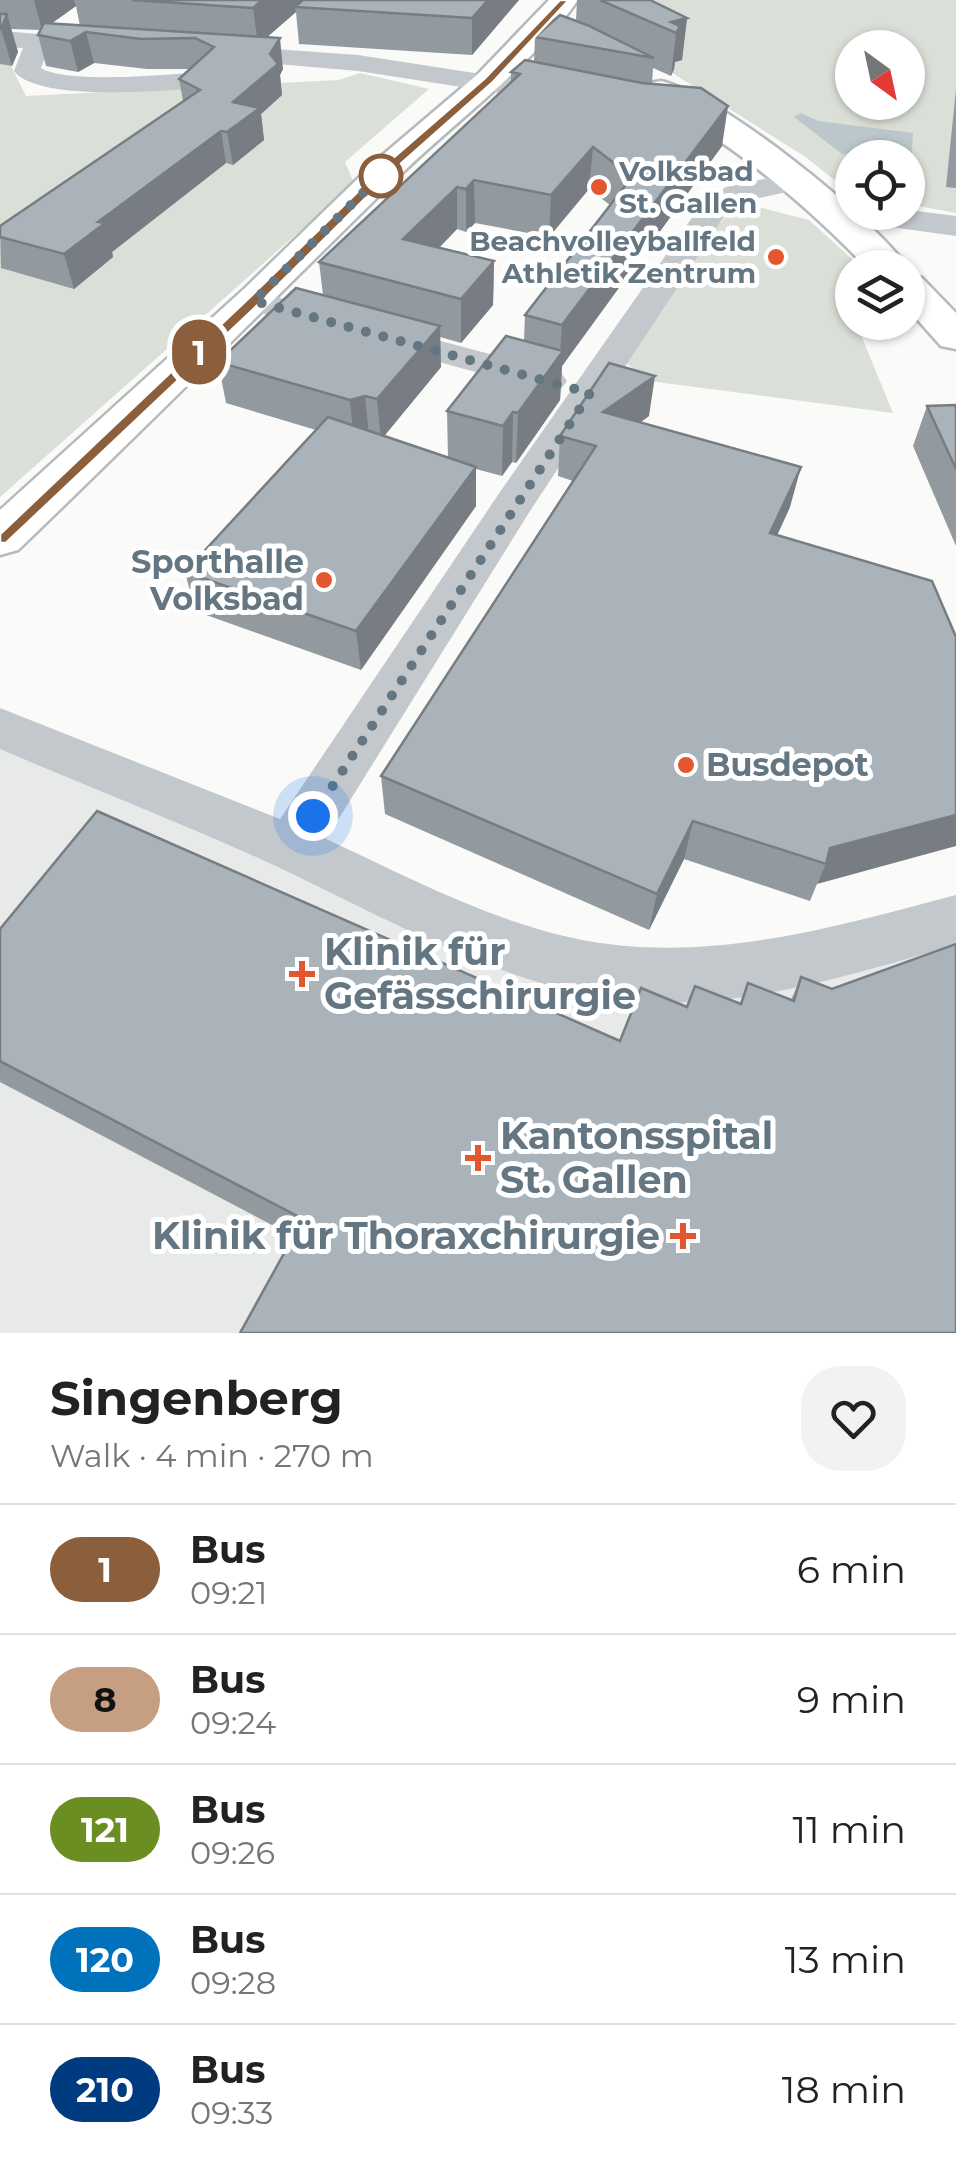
<!DOCTYPE html>
<html lang="en">
<head>
<meta charset="utf-8">
<style>
	:root { --surface:#fff; --page:#f2f2f2; --text:#222; --muted:#767676; --line:#e0e0e0 }
	body { margin:0; font-family:Montserrat,sans-serif; background:var(--page); color:var(--text); height:100vh; display:flex; flex-direction:column; font-size:38px; white-space:nowrap }
	* { box-sizing:border-box; margin:0 }
	p { font-size:32px; color:var(--muted) }
	.icon { flex:none; width:55px; height:55px; fill:none; stroke:currentColor; stroke-width:2; stroke-linecap:round; stroke-linejoin:round }
	.map { position:relative; height:1333px; overflow:hidden }
	.details { display:flex; flex-direction:column; background:var(--surface); flex:1 }
	.details>* { flex:none }
	.badge { padding:0 20px; border-radius:32px; font-size:35px; line-height:65px }
	.needle { width:65px; rotate:147deg }
	.fabs { position:absolute; left:835px; top:30px; display:grid; gap:20px }
	.fabs a { display:grid; place-items:center; width:90px; height:90px; border-radius:50%; background:var(--surface); box-shadow:0 2px 8px #0004; font-size:50px }
	.you { position:absolute; width:50px; height:50px; margin:-25px; border:8px solid #fff; border-radius:50%; background:#1a73e8; box-shadow:0 0 0 15px #1a73e833 }
	.map>.badge { position:absolute; translate:-50% -50%; box-shadow:0 0 0 5px #fff }
	.round { display:grid; place-items:center; flex:none; width:105px; height:105px; border-radius:40px; background:var(--page) }
	.head { display:flex; align-items:center; justify-content:space-between; height:170px; padding:0 50px }
	h1 { font-size:48px; font-weight:700; line-height:75px }
	ul { padding:0; list-style:none }
	li { display:flex; align-items:center; gap:30px; height:130px; padding:0 50px; border-top:2px solid var(--line) }
	li div { flex:1 }
	li b { display:block; font-size:38px }
	li em { font-style:normal }
	li .badge { min-width:110px; font-weight:700; text-align:center }
	.map>svg:first-child { display:block }
	.built { fill:#e8e9e9 }
	.green { fill:#dadfd7; fill-rule:evenodd }
	.water { fill:#bbc7cb }
	.lines { fill:none; stroke-linecap:round; stroke-linejoin:round }
	.major-casing { stroke:#b5babe; stroke-width:5 }
	.minor { fill:#c3c8cc; fill-rule:evenodd }
	.major { fill:#fff; fill-rule:evenodd }
	.wall { fill:#929a9f; fill-rule:evenodd }
	.shaded-wall { fill:#777d82 }
	.building { fill:#aab3b9; stroke:#777d82; stroke-width:2.5 }
	.line { fill:#8b5e3c; stroke:#fff; stroke-width:2.5 }
	.walk { stroke:#657683; stroke-width:10; stroke-dasharray:0 18 }
	.stop-dot { fill:#fff; stroke:#8b5e3c; stroke-width:5 }
	.poi-dot { fill:#e4572e; stroke:#fff; stroke-width:4 }
	.labels { text-anchor:middle; stroke-width:10; stroke-linejoin:round; paint-order:stroke }
	.far-poi-label { font-size:28px; font-weight:bold; fill:#657683; stroke:#fff; text-anchor:start }
	.poi-label { font-size:32px; font-weight:bold; fill:#657683; stroke:#fff; text-anchor:end }
	.near-poi-label { font-size:38px; font-weight:bold; fill:#657683; stroke:#fff; text-anchor:start }
</style>
</head>
<body>
<div class="map">
<svg width="956" height="1333" viewBox="0 0 956 1333">
	<rect width="100%" height="100%" fill="#fafaf8"/>
	<path class="built" d="M0,732L570,984L956,934V1333H0Z"/>
	<g class="green">
		<path d="M640,0H956V213L908,204V158H852V193L848,191L807,158L666,69L682,57ZM852,48H908V102H852Z"/>
		<path d="M0,44L26,96L339,80L360,73L429,89L345,162L354,183L0,497Z"/>
		<path d="M762,208L809,220L853,260L845,293L852,322L856,323L893,413L649,381L626,363L686,263L732,209L750,212Z"/>
	</g>
	<path class="water" d="M801,113L818,121L913,133L911,163L908,158L842,154L794,117Z"/>
	<g class="lines">
		<g class="major-casing">
			<g id="major">
				<path d="M549,0H578C529,69 459,118 399,176C272,301 146,427 18,550L0,555V510L244,289L378,159L478,74Z"/>
				<path d="M661,81C721,95 873,217 908,268V269L867,268C802,200 731,143 650,97L645,90L650,83Z"/>
				<path d="M908,274L922,278L956,313V349L941,346L908,309Z"/>
			</g>
		</g>
		<g class="minor">
			<path d="M0,31L105,39L118,47L105,55L48,50L41,68C73,87 201,71 243,69L256,77L243,85C196,87 42,107 14,71L23,48L0,47Z"/>
			<path d="M217,45L358,55L572,88L586,96L572,104L358,71L208,58L204,53L208,48Z"/>
			<path d="M797,172L808,175L812,181L808,187L747,201L725,215L530,511L326,839C406,876 486,919 573,938C702,966 832,928 956,895V945C849,975 735,1013 622,1000C500,985 388,919 278,867C187,825 93,789 0,749V708L280,819L500,492L703,202L726,187Z"/>
			<path d="M852,207V212L908,210L956,216V236L869,224L829,225L824,218L829,211Z"/>
			<path d="M254,291L561,373L567,381L561,389L548,392L242,308L237,301L242,294Z"/>
		</g>
		<use href="#major" class="major"/>
	</g>
	<g class="wall">
		<path d="M0,0H519L472,55L299,44L296,12L267,37L283,69L280,75L282,95L261,114L264,140L233,165L226,163L112,252L113,257L74,289L1,268L0,226L183,101L179,79L190,69H147L94,63L78,72L46,66L38,35L41,30L11,29L18,52L12,66L0,64ZM76,6L80,26L51,24Z"/>
		<path d="M577,0H650L687,18L682,60L675,62L674,69L671,76L653,68L652,84L722,146L562,366L560,400L516,463L512,462L502,476L476,469V506L361,670L195,611L185,572L316,430L226,403L218,362L323,295L319,262L511,82V72L534,61L535,37L576,21ZM589,189L610,205L525,315L524,340L447,411L448,458L384,436L441,367L440,337L461,343L493,305L494,261L439,248L457,229L466,232L475,223L549,237Z"/>
		<path d="M956,89V188L946,187Z"/>
		<path d="M956,405V546L913,446L927,406Z"/>
		<path d="M649,416L641,422L790,507L777,535L956,637L817,884L810,901L684,859L649,930L385,814L381,776L573,481L558,476L560,436Z"/>
		<path d="M0,929L620,1041L687,1007L740,1004L748,983L791,1000L801,977L832,989L293,1236L0,1082Z"/>
	</g>
	<g class="shaded-wall">
		<path d="M34,0H74L76,6L42,30Z"/>
		<path d="M262,0H309L295,7L296,12L258,45L253,8Z"/>
		<path d="M488,0H519L472,55V18Z"/>
		<path d="M7,14L18,52L12,66L1,29Z"/>
		<path d="M687,18L682,60L675,62L674,69L671,76L676,33L671,22Z"/>
		<path d="M86,32L94,63L78,72L70,41Z"/>
		<path d="M280,38L283,69L280,75L282,95L261,114L264,140L233,165L227,132L233,102L270,54Z"/>
		<path d="M728,106L722,146L562,366L560,400L516,463L518,413L560,355L562,325Z"/>
		<path d="M221,131L226,163L112,252L113,257L74,289L64,254L98,222Z"/>
		<path d="M593,147L589,189L549,237L551,195Z"/>
		<path d="M474,180L475,223L466,232V189Z"/>
		<path d="M457,187V229L406,282L403,239Z"/>
		<path d="M494,261L493,305L461,343V299Z"/>
		<path d="M440,326L441,367L381,440L377,399Z"/>
		<path d="M655,376L649,416L599,452L603,412Z"/>
		<path d="M365,396L369,437L354,442L350,400Z"/>
		<path d="M513,412L512,462L502,476L503,426Z"/>
		<path d="M476,467V506L361,670L356,631Z"/>
		<path d="M801,467L790,507L760,573L770,533Z"/>
		<path d="M956,815V846L817,884L826,864L830,848Z"/>
		<path d="M693,821L684,859L649,930L657,894Z"/>
	</g>
	<g class="building">
		<path d="M132,0H262L253,8Z"/>
		<path d="M303,0H488L472,18L295,7Z"/>
		<path d="M600,0H650L687,18L671,22L680,26L676,33Z"/>
		<path d="M0,14H7L1,29H0Z"/>
		<path d="M560,15L587,25L654,58L535,37Z"/>
		<path d="M44,23L280,38L270,54L278,64L233,102L260,108L227,132L221,131L98,222L105,223L64,254L0,237V226L200,90L179,79L214,47L195,38L141,39L86,32L70,41L38,35Z"/>
		<path d="M525,60L642,83L701,88L728,106L562,325L525,315L632,177L593,147L551,195L474,180L466,189L457,187L403,239L494,261L461,299L319,262L520,74L511,72Z"/>
		<path d="M296,288L440,326L377,399L365,396L350,400L218,362Z"/>
		<path d="M506,336L563,351L518,413L513,412L503,426L447,411Z"/>
		<path d="M609,363L655,376L603,412L801,467L770,533L932,581L956,637V815L830,848L826,864L693,821L657,894L381,776L596,446L560,436Z"/>
		<path d="M956,405V469L927,406Z"/>
		<path d="M328,417L476,467L356,631L185,572Z"/>
		<path d="M97,811L620,1041L641,988L687,1007L695,986L741,1004L748,983L794,1001L801,977L832,989L956,944V1333H240L303,1219L0,1061V929Z"/>
	</g>
	<path class="line" d="M560,0H569L492,83L395,169L263,300L6,543H0V534L253,294L386,164L485,78Z"/>
	<g class="lines">
		<path class="walk" d="M313,816L590,393L254,301L390,166L381,176"/>
	</g>
	<circle class="stop-dot" cx="381" cy="176" r="20"/>
	<g class="poi-dot">
		<circle cx="599" cy="187" r="10"/>
		<circle cx="776" cy="257" r="10"/>
		<circle cx="324" cy="580" r="10"/>
		<circle cx="686" cy="765" r="10"/>
		<path d="M297 959h10v10h10v10h-10v10h-10v-10h-10v-10h10z"/>
		<path d="M473 1143h10v10h10v10h-10v10h-10v-10h-10v-10h10z"/>
		<path d="M678 1221h10v10h10v10h-10v10h-10v-10h-10v-10h10z"/>
	</g>
	<g class="labels">
		<g class="far-poi-label">
			<text x="619" y="181">Volksbad<tspan x="619" dy="32">St. Gallen</tspan></text>
			<text x="756" y="251" text-anchor="end">Beachvolleyballfeld<tspan x="756" dy="32">Athletik Zentrum</tspan></text>
		</g>
		<g class="poi-label">
			<text x="304" y="573">Sporthalle<tspan x="304" dy="37">Volksbad</tspan></text>
			<text x="706" y="776" text-anchor="start">Busdepot</text>
		</g>
		<g class="near-poi-label">
			<text x="324" y="965">Klinik für<tspan x="324" dy="44">Gefässchirurgie</tspan></text>
			<text x="500" y="1149">Kantonsspital<tspan x="500" dy="44">St. Gallen</tspan></text>
			<text x="660" y="1249" text-anchor="end">Klinik für Thoraxchirurgie</text>
		</g>
	</g>
</svg>
<div class="fabs">
<a><svg class="needle" viewBox="-14 -14 28 28"><path d="M0-13l5 13h-10z" fill="#e53935"/><path d="M0 13l5-13h-10z" fill="#767676"/></svg></a>
<a><svg class="icon" aria-label="locate" viewBox="0 0 24 24"><circle cx="12" cy="12" r="6"/><path d="M12 2v4M12 18v4M2 12h4M18 12h4"/></svg></a>
<a><svg class="icon" aria-label="layers" viewBox="0 0 24 24"><path d="M12 4l9 5-9 5-9-5zM3 14l9 5 9-5"/></svg></a>
</div>
<div class="you" style="left:313px;top:816px"></div>
<b class="badge" style="left:199px;top:352px;background:#8b5e3c;color:#fff">1</b>
</div>
<section class="details">
<div class="head"><div><h1>Singenberg</h1><p>Walk · 4 min · 270 m</p></div><a class="round"><svg class="icon" aria-label="heart" viewBox="0 0 24 24"><path d="M12 20l-8-8c-3-5 5-10 8-4 3-6 11-1 8 4z"/></svg></a></div>
<ul>
<li><span class="badge" style="background:#8b5e3c;color:#fff">1</span><div><b>Bus</b><p>09:21</p></div><em>6 min</em></li>
<li><span class="badge" style="background:#c69e82;color:#111">8</span><div><b>Bus</b><p>09:24</p></div><em>9 min</em></li>
<li><span class="badge" style="background:#6b8e23;color:#fff">121</span><div><b>Bus</b><p>09:26</p></div><em>11 min</em></li>
<li><span class="badge" style="background:#0072bc;color:#fff">120</span><div><b>Bus</b><p>09:28</p></div><em>13 min</em></li>
<li><span class="badge" style="background:#003b80;color:#fff">210</span><div><b>Bus</b><p>09:33</p></div><em>18 min</em></li>
</ul>
</section>
</body>
</html>
